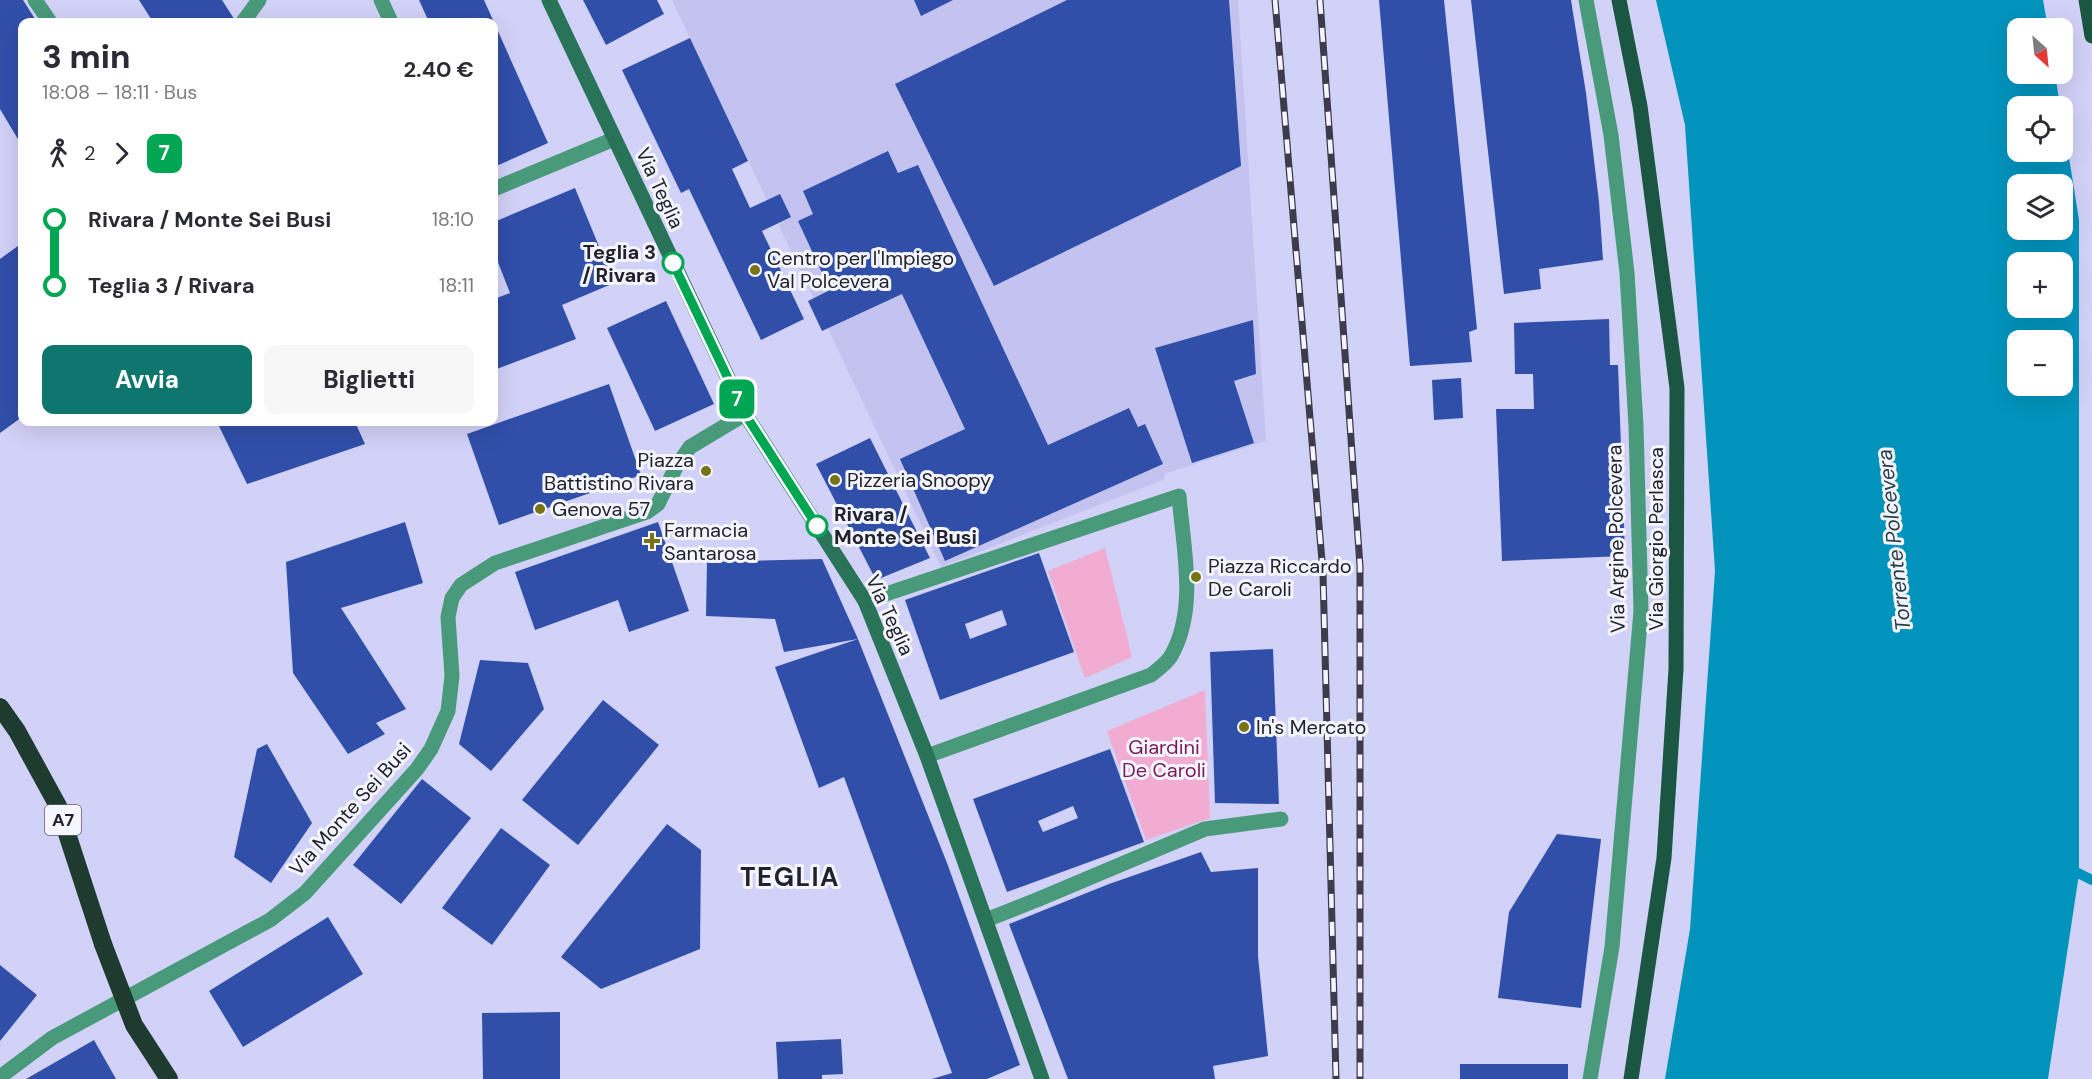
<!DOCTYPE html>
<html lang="it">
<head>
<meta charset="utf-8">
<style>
	:root { --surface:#fff; --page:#f7f7f7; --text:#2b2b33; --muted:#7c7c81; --accent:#0f766e }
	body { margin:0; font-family:"DM Sans",sans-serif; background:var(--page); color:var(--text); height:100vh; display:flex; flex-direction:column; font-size:22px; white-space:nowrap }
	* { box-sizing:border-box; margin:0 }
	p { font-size:20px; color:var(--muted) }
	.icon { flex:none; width:33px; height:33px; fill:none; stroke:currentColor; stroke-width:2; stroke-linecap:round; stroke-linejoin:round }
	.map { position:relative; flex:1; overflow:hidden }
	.panel { position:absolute; left:18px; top:18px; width:480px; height:408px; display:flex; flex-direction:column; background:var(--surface); border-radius:12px; box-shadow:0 6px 24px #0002 }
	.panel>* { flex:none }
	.badge { padding:0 12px; border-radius:9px; font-size:21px; line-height:39px }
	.needle { width:39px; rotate:153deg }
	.tools { position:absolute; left:2007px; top:18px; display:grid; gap:12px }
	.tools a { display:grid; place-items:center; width:66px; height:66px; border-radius:12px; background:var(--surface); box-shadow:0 6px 24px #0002; font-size:30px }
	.map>.badge { position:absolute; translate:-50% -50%; box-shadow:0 0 0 3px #fff }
	.legs { display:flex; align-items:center; gap:9px; height:66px; padding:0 24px; font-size:20px }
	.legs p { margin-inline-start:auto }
	.summary { display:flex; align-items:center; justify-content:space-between; height:102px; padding:0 24px }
	h1 { font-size:33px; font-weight:800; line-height:45px }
	.cta { display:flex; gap:12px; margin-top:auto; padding:12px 24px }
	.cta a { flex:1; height:69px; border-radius:12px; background:var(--accent); color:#fff; font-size:24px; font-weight:800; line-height:69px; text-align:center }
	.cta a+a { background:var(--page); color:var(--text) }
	ul { padding:0 24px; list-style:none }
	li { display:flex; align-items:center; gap:21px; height:66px; font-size:22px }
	li i { display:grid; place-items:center; width:9px; height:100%; margin:0 8px; background:currentColor }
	li i::after { content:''; width:15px; height:15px; margin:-8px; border:4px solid; border-radius:50%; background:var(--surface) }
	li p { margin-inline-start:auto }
	li:first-child i { background:linear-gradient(#0000 50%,currentColor 0) }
	li:last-child i { background:linear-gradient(currentColor 50%,#0000 0) }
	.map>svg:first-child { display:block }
	.built { fill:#c4c3f0 }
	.green { fill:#f1add1 }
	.water { fill:#0094bd; fill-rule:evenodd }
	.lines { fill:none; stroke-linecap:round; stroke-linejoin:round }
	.stream { stroke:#0094bd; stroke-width:10 }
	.building { fill:#304fa9; fill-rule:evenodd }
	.pedestrian { stroke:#499a7b; stroke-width:15 }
	.minor { stroke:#499a7b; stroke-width:15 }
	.secondary { stroke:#297358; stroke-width:15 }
	.primary { stroke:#1a5641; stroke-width:15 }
	.motorway { stroke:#1e3b30; stroke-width:18 }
	.rail-casing { stroke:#3c3c4c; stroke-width:7 }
	.rail { stroke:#f5f5fd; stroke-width:4.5; stroke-dasharray:14; stroke-linecap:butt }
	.motorway-bridge { stroke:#1e3b30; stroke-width:18 }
	.line-1-casing { stroke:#fff; stroke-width:14 }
	.line-1 { stroke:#00a651; stroke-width:9 }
	.stop-1-dot { fill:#fff; stroke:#00a651; stroke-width:3 }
	.poi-dot { fill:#787315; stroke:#f5f5fd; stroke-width:2 }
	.labels { text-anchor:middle; stroke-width:6; stroke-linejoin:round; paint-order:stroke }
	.shield { fill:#f5f5fd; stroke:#61616d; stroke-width:1.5 }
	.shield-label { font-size:18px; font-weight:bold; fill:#22222f }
	.street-label { font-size:20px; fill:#22222f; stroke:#f5f5fd }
	.stop-label { font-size:20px; font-weight:bold; fill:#22222f; stroke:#f5f5fd; text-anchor:end }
	.poi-label { font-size:20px; fill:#22222f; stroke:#f5f5fd; text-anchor:start }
	.park-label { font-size:20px; fill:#7a1b58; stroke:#f5f5fd }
	.water-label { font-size:21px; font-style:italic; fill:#253e48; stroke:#f5f5fd }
	.district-label { font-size:26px; font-weight:bold; letter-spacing:1.5px; fill:#22222f; stroke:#f5f5fd }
</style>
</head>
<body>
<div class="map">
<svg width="2092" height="1079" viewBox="0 0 2092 1079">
	<rect width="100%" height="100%" fill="#d2d1f7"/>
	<path class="built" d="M672,0H1238L1266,441L1164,474L1165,479L941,567Z"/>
	<g class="green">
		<path d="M1105,548L1132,657L1085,678L1048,571Z"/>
		<path d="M1205,690L1210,818L1146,840L1107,731Z"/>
	</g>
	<path class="water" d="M1656,0H2043L2048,28H2018V74H2055L2060,106H2018V152H2062L2063,120L2079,220V874L2048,1079H1665L1690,929L1715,571L1685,125ZM2018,184H2062V230H2018ZM2018,262H2062V308H2018ZM2018,340H2062V386H2018Z"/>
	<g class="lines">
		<path class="stream" d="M2068,868L2092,880"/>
	</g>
	<g class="building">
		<path d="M0,0H23L37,22H22V146L0,109Z"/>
		<path d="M139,0H222L236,22H153Z"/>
		<path d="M419,0H484L548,143L494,167V22H429Z"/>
		<path d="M583,0H657L664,14L606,45Z"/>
		<path d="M914,0H953L921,16Z"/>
		<path d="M1067,0H1229L1241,166L994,286L895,84Z"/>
		<path d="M1379,0H1444L1477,329L1469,332L1472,362L1410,366Z"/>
		<path d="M1471,0H1571L1586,93L1599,202L1603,260L1539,269L1541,289L1504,294Z"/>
		<path d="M690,38L748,161L732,169L750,208L780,194L791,217L762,231L804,319L761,340L689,189L681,193L622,70Z"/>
		<path d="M888,151L898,173L918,165L1048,445L1129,408L1138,427L1145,424L1163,464L945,561L900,459L965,429L902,294L822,331L808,301L830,290L798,221L813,214L803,191Z"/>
		<path d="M575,188L614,283L562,305L576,339L494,370V299L510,293L494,252V222Z"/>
		<path d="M22,243V390L19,391L22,396V417L0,433V259Z"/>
		<path d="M666,301L714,404L655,431L607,328Z"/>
		<path d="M1609,319L1610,365H1618L1625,556L1502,561L1496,409H1534L1533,374H1515L1514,323Z"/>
		<path d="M1253,320L1256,374L1234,381L1254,443L1192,463L1155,348Z"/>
		<path d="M1461,378L1463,418L1434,420L1432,380Z"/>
		<path d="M609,384L641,475L499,525L467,434Z"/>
		<path d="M217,422H355L365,444L247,484Z"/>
		<path d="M870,438L930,558L876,580L816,464Z"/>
		<path d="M405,522L423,583L341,608L406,709L376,723L385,734L348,754L293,673L286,562Z"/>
		<path d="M658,522L689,611L629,632L618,600L535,630L515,572Z"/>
		<path d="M1039,553L1074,652L940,700L905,600ZM1002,610L1007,625L970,639L965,624Z"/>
		<path d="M822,559L858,639L947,863L1020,1065L987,1079H932L952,1073L844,777L819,788L775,667L858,639L784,652L775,619L706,616L707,562Z"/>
		<path d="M1273,649L1279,804L1215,803L1210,652Z"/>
		<path d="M480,660L528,663L544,709L491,771L459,744Z"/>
		<path d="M603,700L659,745L578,845L522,800Z"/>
		<path d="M267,744L312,823L271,883L234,857L257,749Z"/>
		<path d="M1110,749L1144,842L1007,892L973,799ZM1073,806L1078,818L1043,832L1038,821Z"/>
		<path d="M422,779L471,818L401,904L353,865Z"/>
		<path d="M667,824L701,850L700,949L601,989L561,957Z"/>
		<path d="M501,828L550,865L492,945L442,908Z"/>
		<path d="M1557,834L1601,839L1581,1008L1498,998L1509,912Z"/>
		<path d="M1201,852L1211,872L1258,868V956L1268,1056L1213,1066L1215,1079H1068L1009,924L1109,884Z"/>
		<path d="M328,917L363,974L243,1047L209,991Z"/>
		<path d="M0,965L37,995L0,1041Z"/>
		<path d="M560,1012V1079H483L482,1013Z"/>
		<path d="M841,1039L843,1074L822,1075V1079H778L776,1042Z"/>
		<path d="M94,1040L116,1079H26Z"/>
		<rect x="1460" y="1064" width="108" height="15"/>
	</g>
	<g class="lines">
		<path class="pedestrian" d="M986,920L1039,899"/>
		<g class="minor">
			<path d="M35,0L50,22"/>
			<path d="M381,0L391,22"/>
			<path d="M1586,0L1611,135L1627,273L1636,426L1641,611L1612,947L1590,1079"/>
			<path d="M243,22L259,0"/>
			<path d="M494,189L614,139"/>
			<path d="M865,601L1179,496C1183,547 1198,609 1171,656C1167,663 1157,670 1151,675L927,756"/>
			<path d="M1039,899L1205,829L1281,819"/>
			<path d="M0,1077L52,1038L270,920L305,893L417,769L431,749L448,711L452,676L448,617L452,598L461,585L495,563L647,512L658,504L676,467L690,447L745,414"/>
		</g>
		<path class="secondary" d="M549,0L745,414L865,601L927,756L1042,1079"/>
		<g class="primary">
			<path d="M1619,0L1640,106L1677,388L1676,669L1664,858L1631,1079"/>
			<path d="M2086,0L2092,36"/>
		</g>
		<path class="motorway" d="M0,707L17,731L58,806L103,944"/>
		<g class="rail-casing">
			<g id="rail">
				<path d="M1275,0L1323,573L1336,1079"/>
				<path d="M1320,0L1360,566V1079"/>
			</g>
		</g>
		<use href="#rail" class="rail"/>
		<path class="motorway-bridge" d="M103,944L134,1025L169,1079"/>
	</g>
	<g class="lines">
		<g class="line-1-casing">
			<path id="line-1" d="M673,263L745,414L817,526"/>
		</g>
		<use href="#line-1" class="line-1"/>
	</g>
	<g class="stop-1-dot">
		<circle cx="673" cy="263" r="10"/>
		<circle cx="817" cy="526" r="10"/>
	</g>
	<g class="poi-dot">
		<circle cx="755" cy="270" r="6"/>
		<circle cx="706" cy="471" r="6"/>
		<circle cx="835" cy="480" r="6"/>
		<circle cx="540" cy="509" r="6"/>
		<path d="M649 532h6v6h6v6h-6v6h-6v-6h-6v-6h6z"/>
		<circle cx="1196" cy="577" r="6"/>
		<circle cx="1244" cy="727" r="6"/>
	</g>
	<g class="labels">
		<rect class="shield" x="45" y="805" width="36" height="30" rx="4.5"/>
		<g class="shield-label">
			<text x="63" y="826">A7</text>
		</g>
		<g class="street-label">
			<text transform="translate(660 188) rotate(65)" y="7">Via Teglia</text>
			<text transform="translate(1616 539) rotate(-91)" y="7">Via Argine Polcevera</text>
			<text transform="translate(1656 539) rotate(-90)" y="7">Via Giorgio Perlasca</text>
			<text transform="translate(890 615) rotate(65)" y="7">Via Teglia</text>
			<text transform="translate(350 809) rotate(-48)" y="7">Via Monte Sei Busi</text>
		</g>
		<g class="stop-label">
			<text x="656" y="259">Teglia 3<tspan x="656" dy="23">/ Rivara</tspan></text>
			<text x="834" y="521" text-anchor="start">Rivara /<tspan x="834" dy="23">Monte Sei Busi</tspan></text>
		</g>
		<g class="poi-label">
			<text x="767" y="265">Centro per l'Impiego<tspan x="767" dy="23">Val Polcevera</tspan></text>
			<text x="694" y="467" text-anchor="end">Piazza<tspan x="694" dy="23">Battistino Rivara</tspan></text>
			<text x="847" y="487">Pizzeria Snoopy</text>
			<text x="552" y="516">Genova 57</text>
			<text x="664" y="537">Farmacia<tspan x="664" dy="23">Santarosa</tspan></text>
			<text x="1208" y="573">Piazza Riccardo<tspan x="1208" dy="23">De Caroli</tspan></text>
			<text x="1256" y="734">In's Mercato</text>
		</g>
		<g class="park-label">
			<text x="1164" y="754">Giardini<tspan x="1164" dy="23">De Caroli</tspan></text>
		</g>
		<g class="water-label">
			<text transform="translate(1894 540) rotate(-96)" y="7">Torrente Polcevera</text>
		</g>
		<g class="district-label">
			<text x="790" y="886">TEGLIA</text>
		</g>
	</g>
</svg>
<div class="tools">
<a><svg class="needle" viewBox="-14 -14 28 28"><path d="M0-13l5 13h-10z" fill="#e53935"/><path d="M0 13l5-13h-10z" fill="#7c7c81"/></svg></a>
<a><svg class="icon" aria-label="locate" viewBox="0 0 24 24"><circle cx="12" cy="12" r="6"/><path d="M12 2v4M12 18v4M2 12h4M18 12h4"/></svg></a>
<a><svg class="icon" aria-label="layers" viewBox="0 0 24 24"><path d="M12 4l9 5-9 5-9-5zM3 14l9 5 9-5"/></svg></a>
<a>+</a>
<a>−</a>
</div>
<b class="badge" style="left:737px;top:399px;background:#00a651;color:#fff">7</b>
<section class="panel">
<div class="summary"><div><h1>3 min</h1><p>18:08 – 18:11 · Bus</p></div><b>2.40 €</b></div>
<div class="legs"><svg class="icon" aria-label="walk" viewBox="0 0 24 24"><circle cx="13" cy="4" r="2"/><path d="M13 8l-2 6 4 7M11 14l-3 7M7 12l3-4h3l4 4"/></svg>2<svg class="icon" aria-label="forward" viewBox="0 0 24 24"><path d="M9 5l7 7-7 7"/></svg><b class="badge" style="background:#00a651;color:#fff">7</b></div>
<ul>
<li><i style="color:#00a651"></i><b>Rivara / Monte Sei Busi</b><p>18:10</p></li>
<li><i style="color:#00a651"></i><b>Teglia 3 / Rivara</b><p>18:11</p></li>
</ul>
<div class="cta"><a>Avvia</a><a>Biglietti</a></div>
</section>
</div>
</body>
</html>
